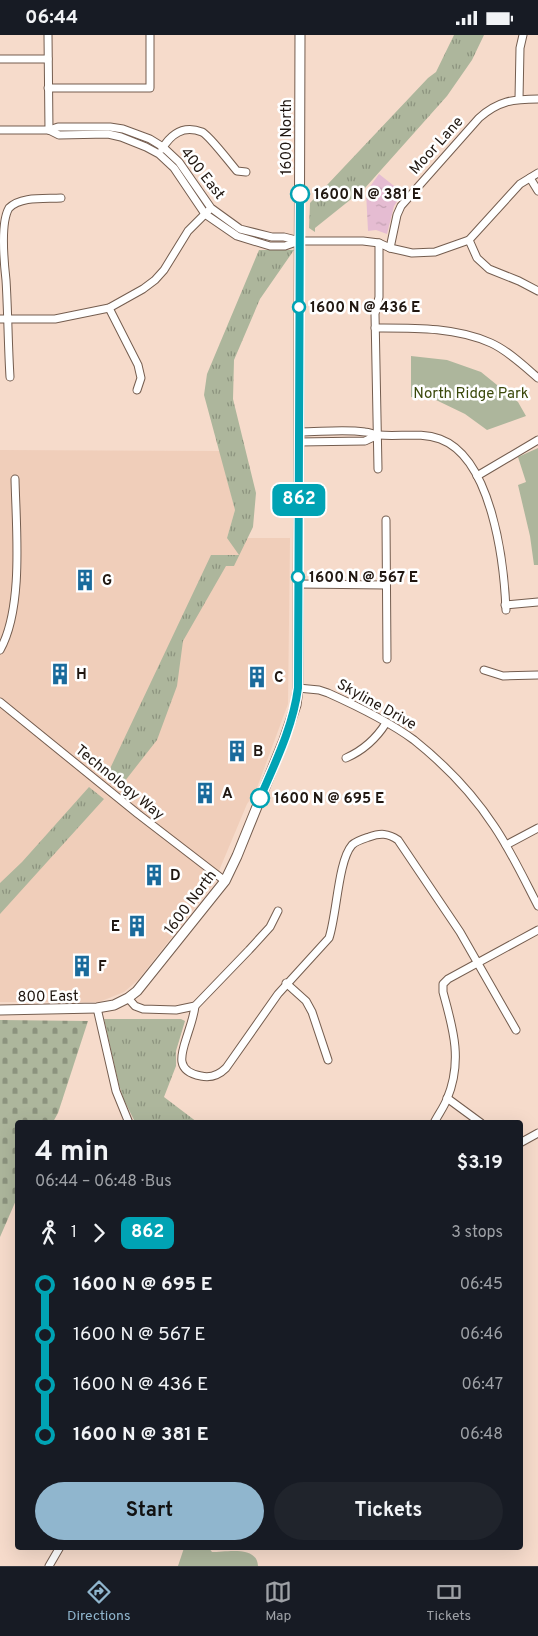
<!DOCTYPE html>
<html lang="en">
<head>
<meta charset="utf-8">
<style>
	:root { --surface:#171b24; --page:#20242c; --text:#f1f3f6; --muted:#9ea1a6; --line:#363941; --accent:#90b6ce }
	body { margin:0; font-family:Overpass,sans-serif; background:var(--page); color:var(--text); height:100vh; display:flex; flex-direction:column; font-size:19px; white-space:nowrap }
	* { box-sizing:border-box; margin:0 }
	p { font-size:16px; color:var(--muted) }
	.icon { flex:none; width:28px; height:28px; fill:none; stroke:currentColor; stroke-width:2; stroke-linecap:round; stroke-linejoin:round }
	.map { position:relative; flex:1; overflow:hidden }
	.details { position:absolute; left:15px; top:1085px; width:508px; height:430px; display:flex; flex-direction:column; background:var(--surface); border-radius:5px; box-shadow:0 5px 20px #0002 }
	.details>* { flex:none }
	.badge { padding:0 10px; border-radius:8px; font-size:18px; line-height:32px }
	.map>.badge { position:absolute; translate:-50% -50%; box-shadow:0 0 0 2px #fff }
	.legs { display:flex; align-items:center; gap:8px; height:55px; padding:0 20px; font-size:16px }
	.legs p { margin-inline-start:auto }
	.headline { display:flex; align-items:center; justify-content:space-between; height:85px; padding:0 20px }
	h1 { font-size:28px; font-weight:700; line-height:38px }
	.primary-button { display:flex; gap:10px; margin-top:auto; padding:10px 20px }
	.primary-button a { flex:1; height:58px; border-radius:30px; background:var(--accent); color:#111; font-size:20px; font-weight:700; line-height:58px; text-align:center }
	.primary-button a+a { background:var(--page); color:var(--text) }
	ul { padding:0 20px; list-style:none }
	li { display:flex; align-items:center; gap:18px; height:50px; font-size:19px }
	li i { display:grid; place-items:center; width:8px; height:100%; margin:0 6px; background:currentColor }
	li i::after { content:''; width:12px; height:12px; margin:-6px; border:4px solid; border-radius:50%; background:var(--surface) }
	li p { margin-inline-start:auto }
	li:first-child i { background:linear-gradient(#0000 50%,currentColor 0) }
	li:last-child i { background:linear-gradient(currentColor 50%,#0000 0) }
	.status { display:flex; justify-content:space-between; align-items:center; height:35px; padding:0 25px; background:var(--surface); direction:ltr }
	.status svg { height:14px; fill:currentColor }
	.tabs { display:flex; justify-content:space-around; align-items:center; height:70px; border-top:1px solid var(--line); background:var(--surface); font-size:14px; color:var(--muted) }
	.tabs a { display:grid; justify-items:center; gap:2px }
	.tabs .selected { color:var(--accent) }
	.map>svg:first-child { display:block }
	.built { fill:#f0ceba }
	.grass { fill:url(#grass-tufts) }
	.cemetery { fill:url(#cemetery-stones) }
	.green { fill:#adb69c }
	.water { fill:url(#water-ripples) }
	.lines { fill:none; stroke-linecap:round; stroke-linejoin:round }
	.minor-casing { stroke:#745d4f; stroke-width:9 }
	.major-casing { stroke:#745d4f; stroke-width:11 }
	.minor { stroke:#fff; stroke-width:7 }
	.major { stroke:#fff; stroke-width:9 }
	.line-1-casing { stroke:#fff; stroke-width:11 }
	.line-1 { stroke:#00a3b4; stroke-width:8 }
	.stop-1-dot { fill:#fff; stroke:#00a3b4; stroke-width:2.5 }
	.labels { text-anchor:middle; stroke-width:5; stroke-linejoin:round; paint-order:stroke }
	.street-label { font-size:15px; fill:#201711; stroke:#fff }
	.stop-label { font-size:15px; font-weight:bold; fill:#201711; stroke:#fff; text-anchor:start }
	.park-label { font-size:15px; fill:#3b490b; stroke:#fff }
	.poi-label { font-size:15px; font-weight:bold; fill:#201711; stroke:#fff; text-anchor:start }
</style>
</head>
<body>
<div class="status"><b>06:44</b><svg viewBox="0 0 49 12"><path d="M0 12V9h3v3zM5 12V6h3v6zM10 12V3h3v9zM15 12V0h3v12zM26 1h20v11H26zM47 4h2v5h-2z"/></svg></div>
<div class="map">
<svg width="538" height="1531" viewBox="0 0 538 1531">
	<defs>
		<pattern id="grass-tufts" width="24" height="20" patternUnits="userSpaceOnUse" patternTransform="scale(1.25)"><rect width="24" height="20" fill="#adb69c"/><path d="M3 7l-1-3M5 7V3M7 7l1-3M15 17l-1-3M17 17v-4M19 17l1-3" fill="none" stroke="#8c937e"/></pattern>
		<pattern id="cemetery-stones" width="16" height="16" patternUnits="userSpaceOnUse" patternTransform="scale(1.25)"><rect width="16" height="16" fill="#adb69c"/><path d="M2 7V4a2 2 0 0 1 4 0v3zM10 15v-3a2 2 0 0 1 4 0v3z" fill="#8c937e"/></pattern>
		<pattern id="water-ripples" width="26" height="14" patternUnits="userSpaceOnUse" patternTransform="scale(1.25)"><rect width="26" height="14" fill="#e5bcd2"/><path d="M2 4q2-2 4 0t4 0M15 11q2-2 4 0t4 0" fill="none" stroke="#c4a1b3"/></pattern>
	</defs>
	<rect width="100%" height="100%" fill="#f6dbcb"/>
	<path class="built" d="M0,415L220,416L235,475L227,503H290L288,669L255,758L247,769L213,850L138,945L124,957L99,967H0Z"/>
	<g class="grass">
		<path d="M454,0H484L472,25L447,61L365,153L315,193V197L309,193L310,168L428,43L436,37Z"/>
		<path d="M259,215H294L260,264L234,325L233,364L256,458L253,492L234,531H226L183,606L177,651L157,705L121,751L107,740L211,520H239L227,503L235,475L204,360L207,339Z"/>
		<path d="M89,752L104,764L0,879V848L22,827Z"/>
		<path d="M104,984H181L185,986L176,1016V1031L164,1062L197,1087H135L124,1065L119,1050Z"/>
	</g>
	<path class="cemetery" d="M0,985L88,986L58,1078L53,1087L18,1088L17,1163L0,1202Z"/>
	<g class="green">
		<path d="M411,321L447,325L481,337L518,367L526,381L487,395L465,379L436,365L411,362Z"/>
		<path d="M538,413V530H534L530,501L518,450L526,447L518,422Z"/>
		<path d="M184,1513H209L212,1517C226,1517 257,1510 258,1531H178Z"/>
	</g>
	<path class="water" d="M379,139L403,158L394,171L387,199L376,195L368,196L366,157Z"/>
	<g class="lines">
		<g class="minor-casing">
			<g id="minor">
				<path d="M48,0L49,95"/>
				<path d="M0,24H48"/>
				<path d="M48,53H150V0"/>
				<path d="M519,64L520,13L523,0"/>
				<path d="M0,95H49L58,92H110L123,94L150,104L163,112L179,127L211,173L240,194L272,202H284L300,206H363L379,208L390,213L412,218L435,217L469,205L520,149L538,138"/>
				<path d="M49,95L59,100L108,99L121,102L146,112L159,119L174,133L205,179L237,201L270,211H285L299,206"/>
				<path d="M162,114C171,99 183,90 202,97C209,100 230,128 237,136L246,137"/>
				<path d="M530,143L538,156"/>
				<path d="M469,205L477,223L489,234L519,246L538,256"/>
				<path d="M390,213L397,180L401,171L479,83C498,66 513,64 538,64"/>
				<path d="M109,273L138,330L141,343L137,355"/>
				<path d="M0,284H55L109,273L143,254L155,245L164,235L188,196L208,176"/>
				<path d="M375,293C414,293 455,292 491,308C507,315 524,331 538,343"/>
				<path d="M10,342C8,309 8,277 6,245C4,227 0,188 9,173C21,161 45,164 61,163"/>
				<path d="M299,397C321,397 343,394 365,397C370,397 374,400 379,400C400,402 420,397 440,404C492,423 504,527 506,575"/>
				<path d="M299,407L365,406L378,400"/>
				<path d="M378,434L375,279L379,262V208"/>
				<path d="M477,441L538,405"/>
				<path d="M386,485L387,624"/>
				<path d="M298,549L386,550"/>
				<path d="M505,570L538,567"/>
				<path d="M0,615C24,572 16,492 15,444"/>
				<path d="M484,635L503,641L538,640"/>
				<path d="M298,653L319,655L328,658C357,671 388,686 414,705C444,729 473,759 494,791C511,816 524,844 538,871"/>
				<path d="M0,667L138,779L225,846"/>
				<path d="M346,723C364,715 376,704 386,688"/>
				<path d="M506,810L538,793"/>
				<path d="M286,948L306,966L312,977L328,1025"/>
				<path d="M128,963L135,971L143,974L176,975L195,971L249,915L270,892L278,876"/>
				<path d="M195,971C194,980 191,989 188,998C182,1017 173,1036 201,1041C210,1043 219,1040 226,1033L278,959L329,903C337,879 338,826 352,810C356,806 363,804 369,802C380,798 388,798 398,805L460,897L516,995"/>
				<path d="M97,973L116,1056L129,1088"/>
				<path d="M447,1063L481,1088"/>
				<path d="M434,1088C438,1080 444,1072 447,1064C463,1026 453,993 443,957V949L448,944L538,895"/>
				<path d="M520,1108L538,1098"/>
				<path d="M49,1531L60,1512"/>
			</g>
		</g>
		<g class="major-casing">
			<path id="major" d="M0,975L97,973L114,970L128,963L137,956L225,846L237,821L284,705L296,670L298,653L300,0"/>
		</g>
		<use href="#minor" class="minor"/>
		<use href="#major" class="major"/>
	</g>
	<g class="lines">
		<g class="line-1-casing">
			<path id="line-1" d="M260,763C275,728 293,692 298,653L300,159"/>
		</g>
		<use href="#line-1" class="line-1"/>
	</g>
	<defs>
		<g id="building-bare" transform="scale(1.725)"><path d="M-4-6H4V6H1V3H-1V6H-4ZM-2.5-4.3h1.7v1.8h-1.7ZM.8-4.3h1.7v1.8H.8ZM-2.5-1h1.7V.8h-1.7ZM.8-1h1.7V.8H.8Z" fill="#1a6b9c" stroke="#fff" stroke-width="2.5" paint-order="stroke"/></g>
	</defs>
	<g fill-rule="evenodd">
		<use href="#building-bare" x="85" y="545"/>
		<use href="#building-bare" x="60" y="639"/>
		<use href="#building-bare" x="257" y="642"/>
		<use href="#building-bare" x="237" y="716"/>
		<use href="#building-bare" x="205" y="758"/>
		<use href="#building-bare" x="154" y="840"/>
		<use href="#building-bare" x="137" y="891"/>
		<use href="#building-bare" x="82" y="931"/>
	</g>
	<g class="stop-1-dot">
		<circle cx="300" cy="159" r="9"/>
		<circle cx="299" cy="272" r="6"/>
		<circle cx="298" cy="542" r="6"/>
		<circle cx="260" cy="763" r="9"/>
	</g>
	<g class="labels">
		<g class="street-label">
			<text transform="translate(286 102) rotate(-90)" y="5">1600 North</text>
			<text transform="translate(436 110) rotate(-48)" y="5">Moor Lane</text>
			<text transform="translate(203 138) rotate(52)" y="5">400 East</text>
			<text transform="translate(377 669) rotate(29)" y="5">Skyline Drive</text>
			<text transform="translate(120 747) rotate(39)" y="5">Technology Way</text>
			<text transform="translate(190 867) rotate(-53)" y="5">1600 North</text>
			<text transform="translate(48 961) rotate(-1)" y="5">800 East</text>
		</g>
		<g class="stop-label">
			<text x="314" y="164">1600 N @ 381 E</text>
			<text x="310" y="277">1600 N @ 436 E</text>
			<text x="309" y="547">1600 N @ 567 E</text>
			<text x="274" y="768">1600 N @ 695 E</text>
		</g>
		<g class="park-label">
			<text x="471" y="363">North Ridge Park</text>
		</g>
		<g class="poi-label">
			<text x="102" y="550">G</text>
			<text x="76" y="644">H</text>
			<text x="274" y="647">C</text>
			<text x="253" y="721">B</text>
			<text x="222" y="763">A</text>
			<text x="170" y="845">D</text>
			<text x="120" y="896" text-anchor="end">E</text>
			<text x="98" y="936">F</text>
		</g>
	</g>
</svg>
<b class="badge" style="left:299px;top:465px;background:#00a3b4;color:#fff">862</b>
<section class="details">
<div class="headline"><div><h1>4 min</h1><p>06:44 – 06:48 · Bus</p></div><b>$3.19</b></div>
<div class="legs"><svg class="icon" aria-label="walk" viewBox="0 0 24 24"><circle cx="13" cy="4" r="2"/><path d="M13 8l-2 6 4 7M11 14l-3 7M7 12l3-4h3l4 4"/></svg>1<svg class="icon" aria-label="forward" viewBox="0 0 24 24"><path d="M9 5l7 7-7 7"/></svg><b class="badge" style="background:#00a3b4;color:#fff">862</b><p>3 stops</p></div>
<ul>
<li><i style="color:#00a3b4"></i><b>1600 N @ 695 E</b><p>06:45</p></li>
<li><i style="color:#00a3b4"></i><span>1600 N @ 567 E</span><p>06:46</p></li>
<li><i style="color:#00a3b4"></i><span>1600 N @ 436 E</span><p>06:47</p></li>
<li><i style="color:#00a3b4"></i><b>1600 N @ 381 E</b><p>06:48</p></li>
</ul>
<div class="primary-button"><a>Start</a><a>Tickets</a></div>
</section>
</div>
<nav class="tabs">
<a class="selected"><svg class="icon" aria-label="directions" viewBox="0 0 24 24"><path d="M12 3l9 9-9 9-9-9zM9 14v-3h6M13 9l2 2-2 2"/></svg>Directions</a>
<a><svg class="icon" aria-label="map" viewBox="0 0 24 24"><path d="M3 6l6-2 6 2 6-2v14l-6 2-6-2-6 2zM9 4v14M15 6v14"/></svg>Map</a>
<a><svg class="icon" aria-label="tickets" viewBox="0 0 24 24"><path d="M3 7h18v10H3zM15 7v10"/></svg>Tickets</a>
</nav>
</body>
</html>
